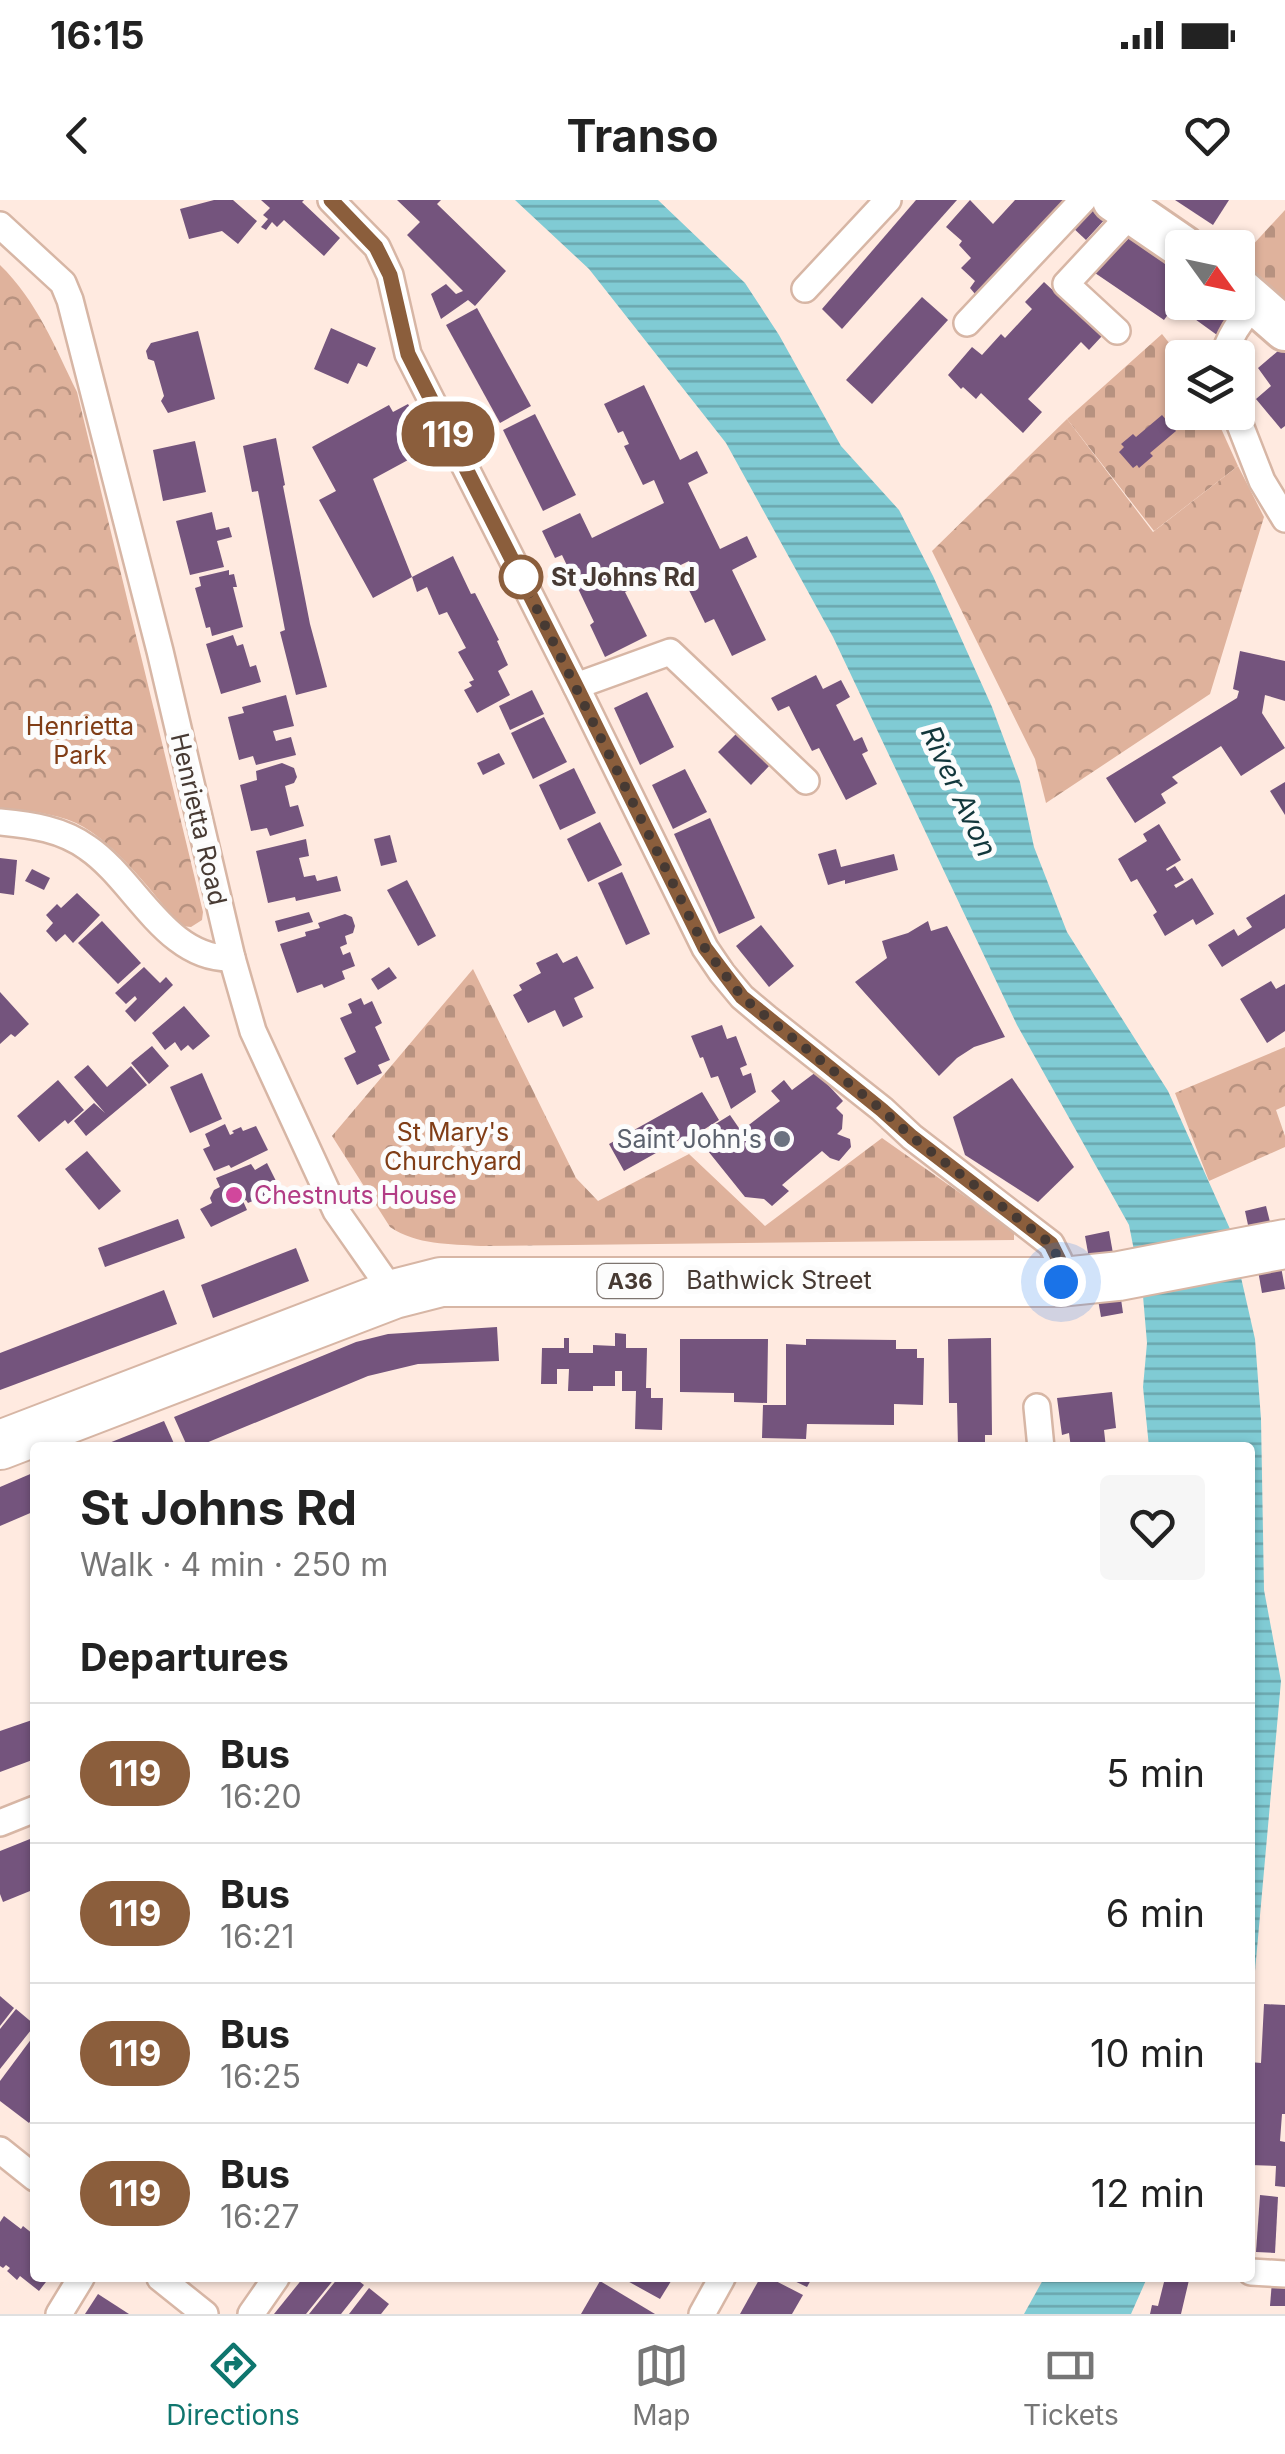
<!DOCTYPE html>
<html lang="en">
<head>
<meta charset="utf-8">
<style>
	:root { --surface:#fff; --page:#f6f6f6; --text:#222; --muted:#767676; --line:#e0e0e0; --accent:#0f766e }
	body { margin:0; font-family:Inter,sans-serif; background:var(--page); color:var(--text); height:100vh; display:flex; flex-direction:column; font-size:38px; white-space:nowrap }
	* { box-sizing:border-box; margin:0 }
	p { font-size:32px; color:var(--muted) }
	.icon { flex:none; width:55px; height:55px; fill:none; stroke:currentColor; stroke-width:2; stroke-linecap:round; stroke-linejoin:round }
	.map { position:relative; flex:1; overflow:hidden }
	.sheet { position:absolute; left:30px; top:1242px; width:1225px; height:840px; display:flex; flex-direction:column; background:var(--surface); border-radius:10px; box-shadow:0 2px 8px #0004 }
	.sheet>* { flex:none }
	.badge { padding:0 20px; border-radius:32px; font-size:35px; line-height:65px }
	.needle { width:65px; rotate:123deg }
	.controls { position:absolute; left:1165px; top:30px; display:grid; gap:20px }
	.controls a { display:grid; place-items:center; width:90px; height:90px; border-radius:10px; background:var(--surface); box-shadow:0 2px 8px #0004; font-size:50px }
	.you { position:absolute; width:50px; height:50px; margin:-25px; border:8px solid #fff; border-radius:50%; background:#1a73e8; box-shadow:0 0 0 15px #1a73e833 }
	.map>.badge { position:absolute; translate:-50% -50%; box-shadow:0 0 0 5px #fff }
	h2 { padding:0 50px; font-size:38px; line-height:90px }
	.round { display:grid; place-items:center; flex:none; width:105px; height:105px; border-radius:10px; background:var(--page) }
	.summary { display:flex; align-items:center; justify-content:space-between; height:170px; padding:0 50px }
	h1 { font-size:48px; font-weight:700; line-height:75px }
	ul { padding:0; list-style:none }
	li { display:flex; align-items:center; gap:30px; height:140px; padding:0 50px; border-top:2px solid var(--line) }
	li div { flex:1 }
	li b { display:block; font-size:38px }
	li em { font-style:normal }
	li .badge { min-width:110px; font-weight:700; text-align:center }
	.status { display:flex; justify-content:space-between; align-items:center; height:70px; padding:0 50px; background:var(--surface); direction:ltr }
	.status svg { height:28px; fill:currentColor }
	header { display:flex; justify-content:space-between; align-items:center; height:130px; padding:0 50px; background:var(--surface); font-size:45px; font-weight:700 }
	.dock { display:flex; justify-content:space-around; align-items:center; height:140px; border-top:2px solid var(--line); background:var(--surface); font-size:28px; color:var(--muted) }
	.dock a { display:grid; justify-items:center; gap:5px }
	.dock .active { color:var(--accent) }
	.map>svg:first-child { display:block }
	.education { fill:#f2e2d0 }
	.cemetery { fill:url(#cemetery-stones) }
	.park { fill:url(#park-crowns) }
	.water { fill:url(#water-rules) }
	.building { fill:#74547d }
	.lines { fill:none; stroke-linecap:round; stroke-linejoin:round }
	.street-casing { stroke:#d7b6a5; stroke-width:30 }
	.primary-casing { stroke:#d7b6a5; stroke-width:48 }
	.highway-casing { stroke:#d7b6a5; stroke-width:52 }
	.street { stroke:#fff; stroke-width:25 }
	.primary { stroke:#fff; stroke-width:42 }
	.highway { stroke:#fff; stroke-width:48 }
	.line-casing { stroke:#fff; stroke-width:22 }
	.line { stroke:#8b5e3c; stroke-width:15 }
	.walk { stroke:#473a33; stroke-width:10; stroke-dasharray:0 18 }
	.stop-dot { fill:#fff; stroke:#8b5e3c; stroke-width:5 }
	.worship-dot { fill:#6b7280; stroke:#fcfcfc; stroke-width:4 }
	.hotel-dot { fill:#d1479c; stroke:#fcfcfc; stroke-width:4 }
	.labels { text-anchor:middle; stroke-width:10; stroke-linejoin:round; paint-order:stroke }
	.shield { fill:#fcfcfc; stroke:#7d746f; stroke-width:2.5 }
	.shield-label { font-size:22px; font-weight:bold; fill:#473a33 }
	.stop-label { font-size:25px; font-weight:bold; fill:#473a33; stroke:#fcfcfc; text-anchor:start }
	.park-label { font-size:25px; fill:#803d16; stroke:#fcfcfc }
	.street-label { font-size:25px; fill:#473a33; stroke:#fcfcfc }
	.worship-label { font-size:25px; fill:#5b616d; stroke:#fcfcfc; text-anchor:end }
	.hotel-label { font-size:25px; fill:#b23c85; stroke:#fcfcfc; text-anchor:start }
	.water-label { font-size:28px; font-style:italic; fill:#12373b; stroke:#fcfcfc }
</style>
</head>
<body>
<div class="status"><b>16:15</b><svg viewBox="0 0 49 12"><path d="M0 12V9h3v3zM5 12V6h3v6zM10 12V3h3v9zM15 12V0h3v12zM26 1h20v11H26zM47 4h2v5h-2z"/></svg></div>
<header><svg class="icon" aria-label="back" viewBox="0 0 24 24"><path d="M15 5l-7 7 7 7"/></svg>Transo<svg class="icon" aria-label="heart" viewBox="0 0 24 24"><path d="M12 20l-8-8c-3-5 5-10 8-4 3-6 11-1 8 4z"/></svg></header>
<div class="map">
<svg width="1285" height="2114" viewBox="0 0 1285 2114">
	<defs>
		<pattern id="cemetery-stones" width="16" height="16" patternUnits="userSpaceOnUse" patternTransform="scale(2.5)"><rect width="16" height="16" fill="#dfb29c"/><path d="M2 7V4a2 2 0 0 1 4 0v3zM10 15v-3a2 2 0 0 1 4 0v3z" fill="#b79280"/></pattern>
		<pattern id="park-crowns" width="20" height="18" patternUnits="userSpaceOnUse" patternTransform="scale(2.5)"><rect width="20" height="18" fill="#dfb29c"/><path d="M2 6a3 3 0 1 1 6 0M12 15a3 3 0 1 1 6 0" fill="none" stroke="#b79280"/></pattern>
		<pattern id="water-rules" width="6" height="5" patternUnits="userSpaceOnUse" patternTransform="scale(2.5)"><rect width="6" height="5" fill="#80cbd4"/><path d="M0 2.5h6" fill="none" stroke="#6ba6ad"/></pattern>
	</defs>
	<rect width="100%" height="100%" fill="#ffeae0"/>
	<path class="education" d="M506,1242L694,1244L696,1247L509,1248Z"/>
	<g class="cemetery">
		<path d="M1285,10V104L1238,61Z"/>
		<path d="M1162,134L1182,159V212L1214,213L1238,266L1154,331L1067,219Z"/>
		<path d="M473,769L576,978L598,1001L689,954L765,1026L882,938L1014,1031V1040L481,1046C449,1044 417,1045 390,1027L332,936Z"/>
	</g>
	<g class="park">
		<path d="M0,65C37,101 55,147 77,192L203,712L202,720L191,727L181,726C151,692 117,643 76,623C54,613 24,610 0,608Z"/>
		<path d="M1067,219L1153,332L1238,266L1264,317L1210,494L1046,603L1035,559L932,351Z"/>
		<path d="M1285,847V906L1276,910L1285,936V947L1209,981L1175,893Z"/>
	</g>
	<g class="water">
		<path d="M515,0H658L745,83L779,135L841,246L899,310L933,376L992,507L1020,582L1034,647L1067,732L1168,891L1230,1029L1255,1139L1261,1219L1264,1390L1281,1481L1255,1771L1250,1790V1248L1149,1247L1143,1187L1147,1143L1143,1096L1129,1025L1017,825L833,437L726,243L589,69Z"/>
		<path d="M1044,2078H1147L1131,2114H1024Z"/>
	</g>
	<g class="building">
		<path d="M214,0H233L257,21L238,44L222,31L189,39L180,9Z"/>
		<path d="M261,0H304L302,2L340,38L324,56L284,20L277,27L272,22L266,30L261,27L268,19L263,15L270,8Z"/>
		<path d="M397,0H441L437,4L506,71L475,106L468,100L441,119L431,94L446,84L456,94L463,91L407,35L420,22Z"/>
		<path d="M916,0H957L842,129L822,109Z"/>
		<path d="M970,0L993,24L1015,0H1074L981,101L970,88L975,81L961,68L971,58L959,45L962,41L946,27Z"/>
		<path d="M1175,0H1229L1213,25Z"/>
		<path d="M1089,6L1107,17L1086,40L1071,26Z"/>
		<path d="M1131,36L1182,70V102L1227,103L1228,117L1217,135L1181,109L1175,118L1169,113L1164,120L1095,73Z"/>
		<path d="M1044,82L1102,136L1089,150L1081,142L1028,199L1042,212L1023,233L981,193L976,199L963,187L961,189L948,175L972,147L982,155L1001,134L1005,138L1032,109L1025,102Z"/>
		<path d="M922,97L948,120L872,204L846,180Z"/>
		<path d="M477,108L531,206L500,223L446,125Z"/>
		<path d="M331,128L376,148L367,167L358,163L348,184L314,169Z"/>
		<path d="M198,131L215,199L168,213L161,201L164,196L154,161L148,159L146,151L151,143Z"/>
		<path d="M1278,151L1285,152V226L1281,229L1256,199L1271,186L1258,168Z"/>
		<path d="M644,185L680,260L697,251L708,273L688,283L720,349L747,336L757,357L732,370L766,440L732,456L714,419L705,423L686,384L698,378L689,361L625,392L647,436L605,457L590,425L594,422L562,355L555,358L542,331L580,313L592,338L664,303L654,280L643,285L624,246L629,244L623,231L618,233L604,204Z"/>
		<path d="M408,204L432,247L373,279L412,377L373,398L319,300L336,291L312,247L389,205L393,212Z"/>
		<path d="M535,214L576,295L543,311L503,230Z"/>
		<path d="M1162,215L1176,231L1150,253L1153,256L1139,268L1137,265L1133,268L1119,252L1124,247L1121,244L1133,234L1136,237Z"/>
		<path d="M276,238L285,285L283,286L310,424L327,487L296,495L280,432L285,430L258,291L252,292L243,246Z"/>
		<path d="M195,241L206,292L163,301L153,250Z"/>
		<path d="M212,312L216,330L229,327L232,337L217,341L224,367L190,375L176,321Z"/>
		<path d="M453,356L471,394L475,393L499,440L497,441L508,465L498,471L510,495L477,513L464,490L472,486L469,482L474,480L458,452L466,448L447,412L439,415L427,387L417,392L412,377Z"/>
		<path d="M229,370V375L234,374L237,387H233L243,427L212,436L210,427L206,428L195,388L201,386L199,377Z"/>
		<path d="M233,435L237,446L243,444L250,467L256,465L261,482L221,494L206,444Z"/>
		<path d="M1240,451L1285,461V501L1265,495L1262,513L1285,548L1241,576L1221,546L1172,577L1178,583L1161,594L1166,603L1135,623L1106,578L1237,498L1239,491L1233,489Z"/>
		<path d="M816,475L823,489L841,480L850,497L836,505L854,541L862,537L868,551L862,554L877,584L846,600L819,548L812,551L789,506L778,511L771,498Z"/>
		<path d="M532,490L544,514L510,530L499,506Z"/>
		<path d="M647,492L674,547L640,565L614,508Z"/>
		<path d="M286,495L294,526L273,531L276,541L291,537L296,555L256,565L253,556L239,560L228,517L244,513L242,507Z"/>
		<path d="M544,517L567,562L533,579L511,533Z"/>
		<path d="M738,532L770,565L751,585L718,552Z"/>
		<path d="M499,553L505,564L483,575L477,563Z"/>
		<path d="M282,563L294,568L297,577L294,583L285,586L290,607L298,605L304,626L270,636L267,628L251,631L240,585L257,580L256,571Z"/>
		<path d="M574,568L596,613L560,630L539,585Z"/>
		<path d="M685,569L707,612L673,629L652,585Z"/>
		<path d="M1285,582V615L1270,591Z"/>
		<path d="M710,618L755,718L719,734L674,634Z"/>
		<path d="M600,622L622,665L588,682L567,639Z"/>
		<path d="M1159,624L1181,660L1166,669L1167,671L1175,666L1184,680L1174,685L1176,688L1192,678L1214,714L1196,725L1193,719L1165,736L1153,715L1157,712L1137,679L1131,682L1118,659L1147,641L1143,634Z"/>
		<path d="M390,635L397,662L381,666L374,639Z"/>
		<path d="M306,639L309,656L299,658L304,677L315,675L317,681L337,676L341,691L296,701L295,697L268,703L256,651Z"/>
		<path d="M836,649L841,667L894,654L898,670L845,684V680L828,685L818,654Z"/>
		<path d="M0,658L17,660L14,695L0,693Z"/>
		<path d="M32,669L50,678L44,690L25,681Z"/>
		<path d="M622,672L650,734L626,745L598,683Z"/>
		<path d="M407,680L436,736L418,746L387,690Z"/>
		<path d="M77,693L100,715L73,743L65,734L56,742L46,731L53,723L46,715L57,704L61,708Z"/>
		<path d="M1285,694V728L1222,767L1208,745L1234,729L1238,736L1252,727L1246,718Z"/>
		<path d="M309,712L313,722L278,732L275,721Z"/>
		<path d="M345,714L352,717L355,726L353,733L345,736L347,744L340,747L343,755L350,752L355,766L342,771L345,779L324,788L322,784L297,793L280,744L306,736L305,732L320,728L318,723Z"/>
		<path d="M102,721L141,763L118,784L78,743Z"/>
		<path d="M928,721L931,731L947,726L1005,837L974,847L957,858L939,876L855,782L887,758L882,741L908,733Z"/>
		<path d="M761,725L794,766L769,787L736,746Z"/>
		<path d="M557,753L563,763L577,756L594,788L574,798L583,817L563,827L555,810L528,823L513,795L522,790L519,785L541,773L536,763Z"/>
		<path d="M144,767L160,783L166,777L173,785L135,822L125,811L137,799L135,796L126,804L115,793Z"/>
		<path d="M389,767L397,778L378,790L371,779Z"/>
		<path d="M1271,781L1276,789L1285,784V831L1267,843L1240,799Z"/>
		<path d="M0,792L29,824L15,837L11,834L0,844Z"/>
		<path d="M361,798L364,805L372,801L382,823L375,827L390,860L378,865L382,873L357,885L344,858L356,852L340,818L352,813L348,804Z"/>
		<path d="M184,806L210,836L193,850L188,845L181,851L175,842L165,850L152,833Z"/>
		<path d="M722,825L727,839L736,836L747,865L740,868L743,876L751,873L756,892L731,909L718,876L711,878L703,857L700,858L691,836Z"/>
		<path d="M152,846L169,866L149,884L131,863Z"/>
		<path d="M88,865L107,887L131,866L147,885L86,936L74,921L94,903L105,913L74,877Z"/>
		<path d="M816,872L843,901L836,908L843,915L842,929L837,934L850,939L851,947L839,961L830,958L822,951L782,985L789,991L772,1006L764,999L745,997L704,946L715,938L709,928L730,915L741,931L780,901L771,891L784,880L792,890Z"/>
		<path d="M202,873L222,919L190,933L170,887Z"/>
		<path d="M1012,878L1074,967L1038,1002L965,955L953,917Z"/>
		<path d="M58,880L84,910L68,924L65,920L39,942L17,916Z"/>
		<path d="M702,892L719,920L681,944L679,940L624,971L609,944Z"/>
		<path d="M225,924L230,935L234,933L232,931L241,927L243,931L256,926L268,950L231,968L229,965L214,971L203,949L210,946L205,934Z"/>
		<path d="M87,951L121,991L99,1010L65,969Z"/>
		<path d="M267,963L276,981L263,988L266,995L248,1003L246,1000L243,1001L247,1010L211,1027L200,1009L212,1003L210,998L214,990L220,987L216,978L251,964L255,970Z"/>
		<path d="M1266,1006L1273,1034L1251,1039L1245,1011Z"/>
		<path d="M178,1019L185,1038L105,1067L98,1048Z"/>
		<path d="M1109,1031L1114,1059L1090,1064L1085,1036Z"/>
		<path d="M296,1048L309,1081L213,1118L201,1085Z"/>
		<path d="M1280,1061L1285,1089L1262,1093L1257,1065Z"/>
		<path d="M1119,1085L1123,1113L1101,1117L1096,1088Z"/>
		<path d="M164,1090L177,1124L0,1190V1153Z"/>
		<path d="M497,1127L499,1161L418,1164L368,1176L194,1248H188L174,1217L356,1142L388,1134Z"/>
		<path d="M615,1133L626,1134V1148H647L646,1188H651V1198H663L662,1230L635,1229L636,1191H622V1171H615V1186H593V1191H568L569,1169H557V1184H541L542,1148H564V1138H569V1153H593V1145L615,1146Z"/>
		<path d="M991,1138L992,1235H985V1248H958L957,1203H949L948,1139Z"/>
		<path d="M680,1139H768L767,1203L734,1202V1193L680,1192Z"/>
		<path d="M806,1139L896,1140V1149H917V1158H924L923,1205L894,1204V1225L807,1224L806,1239L762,1238L763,1205H786V1144L806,1145Z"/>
		<path d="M1112,1192L1116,1228L1104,1230L1106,1248H1071L1069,1233L1062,1235L1057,1198Z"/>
		<path d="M164,1221L176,1248H99V1247Z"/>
		<path d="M35,1272V1311L0,1326V1287Z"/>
		<path d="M35,1519V1559L0,1572V1531Z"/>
		<path d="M35,1637V1689L3,1702L0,1694V1651Z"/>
		<path d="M0,1796L14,1808L0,1826Z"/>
		<path d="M1264,1804L1285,1805V1914H1282L1280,1941L1285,1942V1987L1275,1986L1276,1966L1250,1965V1862L1261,1863Z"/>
		<path d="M16,1809L35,1825L0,1869V1829Z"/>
		<path d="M35,1834V1915L29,1923L0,1901V1881Z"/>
		<path d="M1260,1995L1278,1997L1275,2053L1256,2052Z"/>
		<path d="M4,2016L21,2029L23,2026L33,2034L30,2037L35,2040V2078H49L39,2091L20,2076L17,2080L7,2071L10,2068L6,2065L3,2068L0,2066V2022Z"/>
		<path d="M303,2078H335L306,2114H274Z"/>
		<path d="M338,2078H355L364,2085L341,2114H309Z"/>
		<path d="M622,2078H673L660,2099Z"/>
		<path d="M760,2078H770L803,2095L792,2114H740Z"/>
		<path d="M788,2078H812L807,2087Z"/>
		<path d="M1165,2078L1189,2080L1181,2114H1150L1152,2105L1158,2106Z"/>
		<path d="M600,2081L655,2114H581Z"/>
		<path d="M1272,2081H1285V2106H1270Z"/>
		<path d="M369,2088L389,2104L381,2114H349Z"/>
		<path d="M98,2094L129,2114H85Z"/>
	</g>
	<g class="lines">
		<g class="street-casing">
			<g id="street">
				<path d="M331,0L377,47L390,75L408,154L576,486L705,748L722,773L742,797L767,818L882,909L912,937L1051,1044L1059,1060L1061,1082"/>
				<path d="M0,25L63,83L70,100L160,451L232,758L253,831L336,1011L394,1094"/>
				<path d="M805,89L888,0"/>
				<path d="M967,123L1083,0"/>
				<path d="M1117,131L1066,84L1132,13"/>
				<path d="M1223,158C1229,137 1240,120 1255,104"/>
				<path d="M1235,212L1262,281L1285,319"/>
				<path d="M576,486L670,452L806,581"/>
				<path d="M0,622C32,625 62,629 88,648C135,680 167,761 232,758"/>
				<path d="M1037,1207L1041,1248"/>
				<path d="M0,1623L35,1609"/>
				<path d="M0,1950L35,1978"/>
				<path d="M1251,2072L1285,2074"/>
				<path d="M160,2078L205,2114"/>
				<path d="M59,2114L81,2078"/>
				<path d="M251,2114L276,2078"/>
				<path d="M702,2114L722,2078"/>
			</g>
		</g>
		<g class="primary-casing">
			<g id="primary">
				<path d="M1114,0L1184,48"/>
				<path d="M1238,88L1285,129"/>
			</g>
		</g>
		<g class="highway-casing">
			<path id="highway" d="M0,1245L394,1094L441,1082H1061L1119,1076L1285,1044"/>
		</g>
		<use href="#street" class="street"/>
		<use href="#primary" class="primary"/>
		<use href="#highway" class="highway"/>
	</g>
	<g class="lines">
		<g class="line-casing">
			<path id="line" d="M331,0L376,47L390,75L408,154L576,486L705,748L742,797L882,910L912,937L1051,1044L1059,1060L1061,1082"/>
		</g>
		<use href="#line" class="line"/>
		<path class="walk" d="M521,377L705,748L742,797L882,910L912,937L1051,1044L1059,1060L1061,1082"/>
	</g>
	<circle class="stop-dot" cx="521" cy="377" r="20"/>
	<circle class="worship-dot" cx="782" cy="939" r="10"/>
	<circle class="hotel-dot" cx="234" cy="995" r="10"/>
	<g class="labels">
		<rect class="shield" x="597.5" y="1064" width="65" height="34" rx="8"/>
		<g class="shield-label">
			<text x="630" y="1089">A36</text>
		</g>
		<g class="stop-label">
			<text x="551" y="386">St Johns Rd</text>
		</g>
		<g class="park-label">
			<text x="80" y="535">Henrietta<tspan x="80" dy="29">Park</tspan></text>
			<text x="453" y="941">St Mary's<tspan x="453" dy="29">Churchyard</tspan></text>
		</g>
		<g class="street-label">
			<text transform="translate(199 619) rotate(77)" y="9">Henrietta Road</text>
			<text x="779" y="1089">Bathwick Street</text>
		</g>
		<g class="worship-label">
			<text x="762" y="948">Saint John's</text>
		</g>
		<g class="hotel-label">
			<text x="254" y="1004">Chestnuts House</text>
		</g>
		<g class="water-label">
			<text transform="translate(959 591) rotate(65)" y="10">River Avon</text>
		</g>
	</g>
</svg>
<div class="controls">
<a><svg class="needle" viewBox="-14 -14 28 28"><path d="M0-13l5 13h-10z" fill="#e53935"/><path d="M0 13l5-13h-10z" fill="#767676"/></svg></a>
<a><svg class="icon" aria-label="layers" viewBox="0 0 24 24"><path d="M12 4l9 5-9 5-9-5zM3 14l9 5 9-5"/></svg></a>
</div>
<div class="you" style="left:1061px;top:1082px"></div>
<b class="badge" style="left:448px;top:234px;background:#8b5e3c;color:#fff">119</b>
<section class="sheet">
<div class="summary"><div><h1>St Johns Rd</h1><p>Walk · 4 min · 250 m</p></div><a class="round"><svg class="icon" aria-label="heart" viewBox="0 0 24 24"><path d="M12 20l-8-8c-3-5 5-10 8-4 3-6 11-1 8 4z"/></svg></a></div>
<h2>Departures</h2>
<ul>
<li><span class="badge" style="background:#8b5e3c;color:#fff">119</span><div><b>Bus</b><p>16:20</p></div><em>5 min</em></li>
<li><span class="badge" style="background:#8b5e3c;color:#fff">119</span><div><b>Bus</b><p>16:21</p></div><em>6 min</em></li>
<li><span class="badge" style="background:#8b5e3c;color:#fff">119</span><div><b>Bus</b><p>16:25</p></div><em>10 min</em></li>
<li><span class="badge" style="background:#8b5e3c;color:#fff">119</span><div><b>Bus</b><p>16:27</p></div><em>12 min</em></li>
</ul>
</section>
</div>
<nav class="dock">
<a class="active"><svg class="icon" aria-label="directions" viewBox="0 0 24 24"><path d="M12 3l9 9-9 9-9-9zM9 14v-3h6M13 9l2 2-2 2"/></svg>Directions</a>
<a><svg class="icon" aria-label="map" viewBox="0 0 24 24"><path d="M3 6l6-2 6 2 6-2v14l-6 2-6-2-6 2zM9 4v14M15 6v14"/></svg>Map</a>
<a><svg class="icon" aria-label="tickets" viewBox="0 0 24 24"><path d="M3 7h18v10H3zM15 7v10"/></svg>Tickets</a>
</nav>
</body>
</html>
